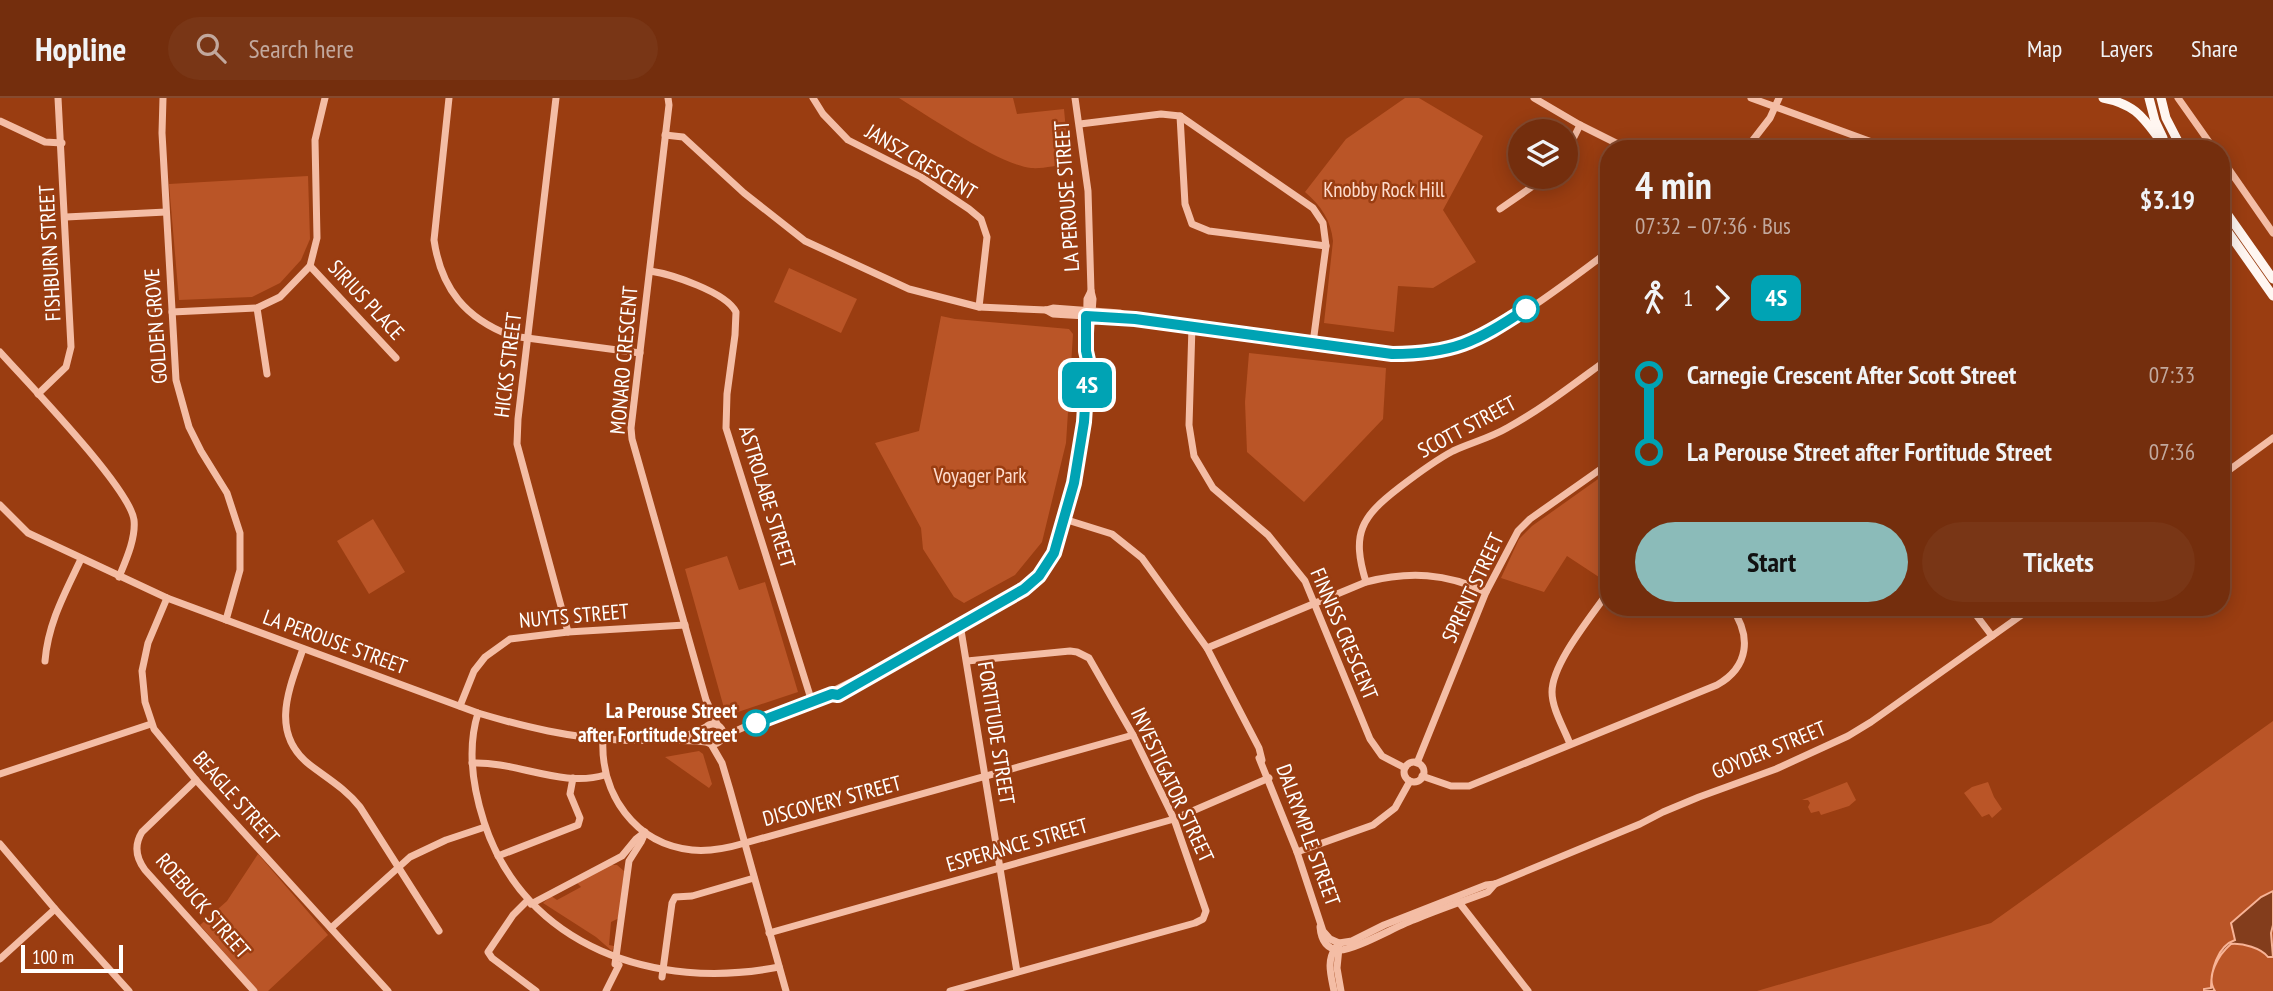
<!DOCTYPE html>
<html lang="en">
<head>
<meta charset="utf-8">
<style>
	:root { --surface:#742e0d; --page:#793616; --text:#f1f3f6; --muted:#c2a89d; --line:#864a2e; --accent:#8bbbb9 }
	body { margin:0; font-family:"PT Sans Narrow",sans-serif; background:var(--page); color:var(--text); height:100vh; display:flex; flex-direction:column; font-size:26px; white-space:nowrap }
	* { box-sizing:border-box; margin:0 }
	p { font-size:23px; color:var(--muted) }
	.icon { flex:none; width:38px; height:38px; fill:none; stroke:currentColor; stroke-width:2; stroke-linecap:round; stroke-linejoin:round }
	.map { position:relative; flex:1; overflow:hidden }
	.side { position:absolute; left:1600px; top:42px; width:630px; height:476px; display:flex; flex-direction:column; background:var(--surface); border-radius:28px; box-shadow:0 4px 18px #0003,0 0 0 2px var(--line) }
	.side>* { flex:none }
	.badge { padding:0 14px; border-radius:10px; font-size:24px; line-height:46px }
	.buttons { position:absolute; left:1508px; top:21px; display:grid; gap:14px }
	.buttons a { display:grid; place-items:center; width:70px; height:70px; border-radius:50%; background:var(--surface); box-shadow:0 4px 18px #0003,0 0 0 2px var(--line); font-size:35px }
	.scale { position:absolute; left:21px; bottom:18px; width:102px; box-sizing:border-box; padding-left:7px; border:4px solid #fff; border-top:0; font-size:19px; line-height:24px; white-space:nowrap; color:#fff; -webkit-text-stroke:5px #9a3d11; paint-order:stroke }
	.map>.badge { position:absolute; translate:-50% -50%; box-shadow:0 0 0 4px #fff }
	.legs { display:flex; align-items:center; gap:10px; height:77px; padding:0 35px; font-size:23px }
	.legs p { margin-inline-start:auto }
	.summary { display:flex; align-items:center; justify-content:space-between; height:119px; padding:0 35px }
	h1 { font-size:38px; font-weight:700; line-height:52px }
	.action { display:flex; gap:14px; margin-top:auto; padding:14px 35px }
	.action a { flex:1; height:80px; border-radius:42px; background:var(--accent); color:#111; font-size:28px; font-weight:700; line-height:80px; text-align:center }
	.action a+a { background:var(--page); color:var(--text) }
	ul { padding:0 35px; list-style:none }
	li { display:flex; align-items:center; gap:24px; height:77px; font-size:26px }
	li i { display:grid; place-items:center; width:10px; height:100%; margin:0 9px; background:currentColor }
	li i::after { content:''; width:18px; height:18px; margin:-9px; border:5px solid; border-radius:50%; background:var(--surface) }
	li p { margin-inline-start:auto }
	li:first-child i { background:linear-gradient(#0000 50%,currentColor 0) }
	li:last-child i { background:linear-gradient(currentColor 50%,#0000 0) }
	header { display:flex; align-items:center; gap:42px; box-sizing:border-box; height:98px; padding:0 35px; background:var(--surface); border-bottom:2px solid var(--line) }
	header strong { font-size:33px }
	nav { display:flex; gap:38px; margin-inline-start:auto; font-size:24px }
	.search { width:490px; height:63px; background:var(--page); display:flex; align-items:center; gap:18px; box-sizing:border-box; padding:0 24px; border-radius:38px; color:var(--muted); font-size:26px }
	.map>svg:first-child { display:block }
	.green { fill:#ba5527 }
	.water { fill:#833d1c; stroke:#f7b396; stroke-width:2 }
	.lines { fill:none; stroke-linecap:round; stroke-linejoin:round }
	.minor { stroke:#f4bda5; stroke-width:7 }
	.major { stroke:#fff6f1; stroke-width:9 }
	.line-1-casing { stroke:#fff; stroke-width:16 }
	.line-1 { stroke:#00a3b4; stroke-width:10 }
	.stop-1-dot { fill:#fff; stroke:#00a3b4; stroke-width:3.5 }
	.labels { text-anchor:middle; stroke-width:5; stroke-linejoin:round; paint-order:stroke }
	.street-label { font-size:21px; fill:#fff; stroke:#9a3d11 }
	.park-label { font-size:21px; fill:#fedccd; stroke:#9a3d11 }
	.stop-label { font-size:21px; font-weight:bold; fill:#fff; stroke:#9a3d11; text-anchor:end }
</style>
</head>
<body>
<header>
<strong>Hopline</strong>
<div class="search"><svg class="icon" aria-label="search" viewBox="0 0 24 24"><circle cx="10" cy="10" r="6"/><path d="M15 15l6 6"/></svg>Search here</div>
<nav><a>Map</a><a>Layers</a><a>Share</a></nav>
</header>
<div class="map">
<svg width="2273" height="893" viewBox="0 0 2273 893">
	<rect width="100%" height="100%" fill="#9a3d11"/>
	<g class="green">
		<path d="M899,0H1013L1017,16L1064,11L1069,66C1057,67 1043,71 1031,70C1000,67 928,18 899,0Z"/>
		<path d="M1405,0H1419L1483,38L1443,112L1476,164L1433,190L1398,188L1394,234L1324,225L1333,143C1331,122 1321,108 1305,94L1346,41Z"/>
		<path d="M308,78L310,141L301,162L280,185L252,199L179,202L169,86Z"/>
		<path d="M789,170L857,201L841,235L774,204Z"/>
		<path d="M941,218L955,221L1069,231L1073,236L1066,345L1042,444L1015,477L964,505L954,499L923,451L921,430L875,345L919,333Z"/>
		<path d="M1249,255L1386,270L1383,321L1304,404L1247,354L1245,304Z"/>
		<path d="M1608,374V485L1567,458L1544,494L1501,480L1519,441L1532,428Z"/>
		<path d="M373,421L405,474L369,496L337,443Z"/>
		<path d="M727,458L739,492L765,484L798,594L735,615L724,610L685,471Z"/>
		<path d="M2273,623V893H1757L1991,825Z"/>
		<path d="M699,653L703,656L712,686L709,690L665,659Z"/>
		<path d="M1847,684L1856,702L1849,708L1821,717L1819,713L1811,715L1808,709L1810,705L1808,702H1802Z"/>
		<path d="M1988,684L1994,699L2002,711L1992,720L1989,716L1982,719L1964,695L1972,689Z"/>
		<path d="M258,756L328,837L268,893H258L200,827L227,803Z"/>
		<path d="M609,767H617L624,773L619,820L611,824L609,847L614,848L612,853L596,839L543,805L551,798L557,802L581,789L577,785Z"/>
	</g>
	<path class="water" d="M2273,793V827L2271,835L2273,859H2268C2261,850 2243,845 2231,846C2219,856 2205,879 2215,893H2204V891L2211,890C2211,873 2217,848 2235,842L2231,825L2261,799Z"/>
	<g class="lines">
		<g class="minor">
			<path d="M163,0L162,35L176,282L189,329L201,353L227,395L240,435V472L226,522"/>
			<path d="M449,0L434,142C441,191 466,221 512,238L640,255"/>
			<path d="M556,0L518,321L517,346L568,534"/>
			<path d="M668,0L669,7L631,330L632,341L706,602L717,626"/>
			<path d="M813,0L823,16L848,42L921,79L969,111L981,121L987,139L979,209"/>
			<path d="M1534,0L1580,27L1628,51"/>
			<path d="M1751,0L1891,51"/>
			<path d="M2178,0L2214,51"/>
			<path d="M1180,18L1185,106L1192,126L1209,133L1326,148"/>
			<path d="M0,23L45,44L62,45"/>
			<path d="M1080,26L1161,16L1180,18L1313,110L1323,125L1326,148L1313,245"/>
			<path d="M665,37L683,39L744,95L805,143L909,191L979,209L1046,212L1053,210L1120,215L1130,219"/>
			<path d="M1746,51L1770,20L1779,0"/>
			<path d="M1566,55L1580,27"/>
			<path d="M2221,60L2273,135"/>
			<path d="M1500,111L1546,79"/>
			<path d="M66,119L166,114"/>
			<path d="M1601,159L1608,170"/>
			<path d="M310,168L396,260"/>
			<path d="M650,173C671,176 726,194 736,214L735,237L727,296L726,330L812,604"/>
			<path d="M257,210L267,276"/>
			<path d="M1046,212L1053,216L1135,221L1392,256C1410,256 1428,256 1446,252C1499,239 1564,186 1608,154"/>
			<path d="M172,214L257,210L280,199L310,168L317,140L315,42L325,0"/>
			<path d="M1192,228L1189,327L1194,358L1213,390L1268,437L1305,483L1370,641L1382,658L1405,670"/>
			<path d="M0,254C26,283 130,390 134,422C136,440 126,462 119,479"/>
			<path d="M1088,262L1086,253L1087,201L1091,193"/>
			<path d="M38,296L66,269L71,249L58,0"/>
			<path d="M2221,378L2273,340"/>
			<path d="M0,407L28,435L167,500L478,615C525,629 571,640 620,642C649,644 677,640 706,644"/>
			<path d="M1064,421L1112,436L1142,460L1207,550L1259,650L1262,662"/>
			<path d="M1366,484C1351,435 1361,419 1400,389C1417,376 1434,363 1453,353C1470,345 1490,340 1507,330C1542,311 1575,285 1608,261"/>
			<path d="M167,500L148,545L142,573L145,604L154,631L196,682L388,893"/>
			<path d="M1970,509L1992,538"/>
			<path d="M960,526L1017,874"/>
			<path d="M1207,550L1366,484C1409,473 1446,475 1486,494"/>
			<path d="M303,551C289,591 269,635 310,667C327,680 346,691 360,709L439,833"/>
			<path d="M45,563C48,525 65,495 81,461"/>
			<path d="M832,596L835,592L901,559L1024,491L1048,467L1058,443L1078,367L1084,324L1093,201L1091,193L1088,93L1075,0"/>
			<path d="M460,608L474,573L485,559L510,541L568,534L685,527"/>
			<path d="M478,615C467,650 473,690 484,724C525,850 656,893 779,869"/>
			<circle cx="713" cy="636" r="10"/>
			<path d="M723,639C757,621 796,611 832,596L838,597L897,565L901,560"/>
			<path d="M682,640L704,630"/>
			<path d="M603,641C600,696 635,746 692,752C710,754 728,750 745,745L1133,637"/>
			<path d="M711,646L722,665L730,692L786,893"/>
			<path d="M1570,646C1564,630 1552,611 1552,594C1552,565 1592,518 1608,494"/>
			<path d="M1259,660L1297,754L1323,833L1330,841L1339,845"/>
			<circle cx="1414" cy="674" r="10"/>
			<path d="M472,665C516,663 562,690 605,677"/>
			<path d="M1417,665L1486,494L1518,433L1530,421L1608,366"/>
			<path d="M0,676L151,626"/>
			<path d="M1422,678L1451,688H1469L1717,587C1749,569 1752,538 1731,509"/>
			<path d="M196,682L142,734C134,747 136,760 145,772L254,893"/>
			<path d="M0,746L55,811L129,893"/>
			<path d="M1297,754L1373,727L1395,710L1410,683"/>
			<path d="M498,758L578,727L580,720L570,696L573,680"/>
			<path d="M528,802L513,817L488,854L492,860L536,893"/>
			<path d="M1458,803L1528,893"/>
			<path d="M531,806L622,758L636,741L645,734"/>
			<path d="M1320,829C1321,841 1326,851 1339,852C1354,853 1398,827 1416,821C1440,811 1464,803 1488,794L1495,786"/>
			<path d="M331,830L410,759L446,742L485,729"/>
			<path d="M769,835L1174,721L1269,680"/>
			<path d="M1339,845L1352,843L1384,827L1486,787L1495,786L1640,726L1663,714L1699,699L1776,671L1848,638L1871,624L2033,509"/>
			<path d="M1339,850L1337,870L1341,893"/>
			<path d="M0,861L55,811"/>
			<path d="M615,866L629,763L641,744L645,735"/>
			<path d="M662,879L672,805L675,799L692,798L754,780"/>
			<path d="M606,893L619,867"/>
			<path d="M950,893L1195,825L1203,821L1206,813L1174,721L1133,637L1089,560L1077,554L1070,553L967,563"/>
			<path d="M1334,893C1331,877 1326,863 1336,849"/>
		</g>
		<g class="major">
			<path d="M2103,0C2140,7 2145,24 2167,51"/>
			<path d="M2149,0L2155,23L2163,40"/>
			<path d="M2161,0L2166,20L2182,51"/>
			<path d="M2221,107L2273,181"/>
			<path d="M2221,124L2273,198"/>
		</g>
	</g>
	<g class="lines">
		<g class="line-1-casing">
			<path id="line-1" d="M756,625L832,596L838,597L1024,491L1039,478L1054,455L1074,385L1084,324L1088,262L1086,253V218L1135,221L1392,256C1453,256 1476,244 1526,211"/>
		</g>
		<use href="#line-1" class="line-1"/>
	</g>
	<g class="stop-1-dot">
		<circle cx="1526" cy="211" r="12"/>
		<circle cx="756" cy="625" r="12"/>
	</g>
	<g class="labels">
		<g class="street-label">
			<text transform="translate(921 64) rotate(31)" y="7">JANSZ CRESCENT</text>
			<text transform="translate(1067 98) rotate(-94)" y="7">LA PEROUSE STREET</text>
			<text transform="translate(50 155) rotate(-93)" y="7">FISHBURN STREET</text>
			<text transform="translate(366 202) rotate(47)" y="7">SIRIUS PLACE</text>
			<text transform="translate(156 228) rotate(-94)" y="7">GOLDEN GROVE</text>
			<text transform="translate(624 262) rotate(-85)" y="7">MONARO CRESCENT</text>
			<text transform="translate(508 267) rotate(-83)" y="7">HICKS STREET</text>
			<text transform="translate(1467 329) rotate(-28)" y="7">SCOTT STREET</text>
			<text transform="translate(767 399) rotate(73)" y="7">ASTROLABE STREET</text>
			<text transform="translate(1473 490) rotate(-65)" y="7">SPRENT STREET</text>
			<text transform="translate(574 518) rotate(-5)" y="7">NUYTS STREET</text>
			<text transform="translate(1344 536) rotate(67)" y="7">FINNISS CRESCENT</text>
			<text transform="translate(335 544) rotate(20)" y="7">LA PEROUSE STREET</text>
			<text transform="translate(996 635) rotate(81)" y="7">FORTITUDE STREET</text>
			<text transform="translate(1769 652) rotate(-22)" y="7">GOYDER STREET</text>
			<text transform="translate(1172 687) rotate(65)" y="7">INVESTIGATOR STREET</text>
			<text transform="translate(236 700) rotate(48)" y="7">BEAGLE STREET</text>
			<text transform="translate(832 703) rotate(-15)" y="7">DISCOVERY STREET</text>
			<text transform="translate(1308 737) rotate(70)" y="7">DALRYMPLE STREET</text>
			<text transform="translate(1017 747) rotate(-16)" y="7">ESPERANCE STREET</text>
			<text transform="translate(203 808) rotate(49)" y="7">ROEBUCK STREET</text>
		</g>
		<g class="park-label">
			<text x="1384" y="99">Knobby Rock Hill</text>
			<text x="980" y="385">Voyager Park</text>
		</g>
		<g class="stop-label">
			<text x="737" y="620">La Perouse Street<tspan x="737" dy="24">after Fortitude Street</tspan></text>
		</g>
	</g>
</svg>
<div class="buttons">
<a><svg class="icon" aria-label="layers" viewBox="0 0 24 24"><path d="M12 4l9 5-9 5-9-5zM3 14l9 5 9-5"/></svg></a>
</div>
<div class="scale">100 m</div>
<b class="badge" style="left:1087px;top:287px;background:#00a3b4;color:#fff">4S</b>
<section class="side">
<div class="summary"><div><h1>4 min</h1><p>07:32 – 07:36 · Bus</p></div><b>$3.19</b></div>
<div class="legs"><svg class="icon" aria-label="walk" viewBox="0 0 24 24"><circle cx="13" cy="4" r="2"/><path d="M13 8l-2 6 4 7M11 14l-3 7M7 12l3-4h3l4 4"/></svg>1<svg class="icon" aria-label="forward" viewBox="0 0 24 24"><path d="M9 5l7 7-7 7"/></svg><b class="badge" style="background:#00a3b4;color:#fff">4S</b></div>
<ul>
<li><i style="color:#00a3b4"></i><b>Carnegie Crescent After Scott Street</b><p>07:33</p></li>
<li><i style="color:#00a3b4"></i><b>La Perouse Street after Fortitude Street</b><p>07:36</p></li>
</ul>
<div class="action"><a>Start</a><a>Tickets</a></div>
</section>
</div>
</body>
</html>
